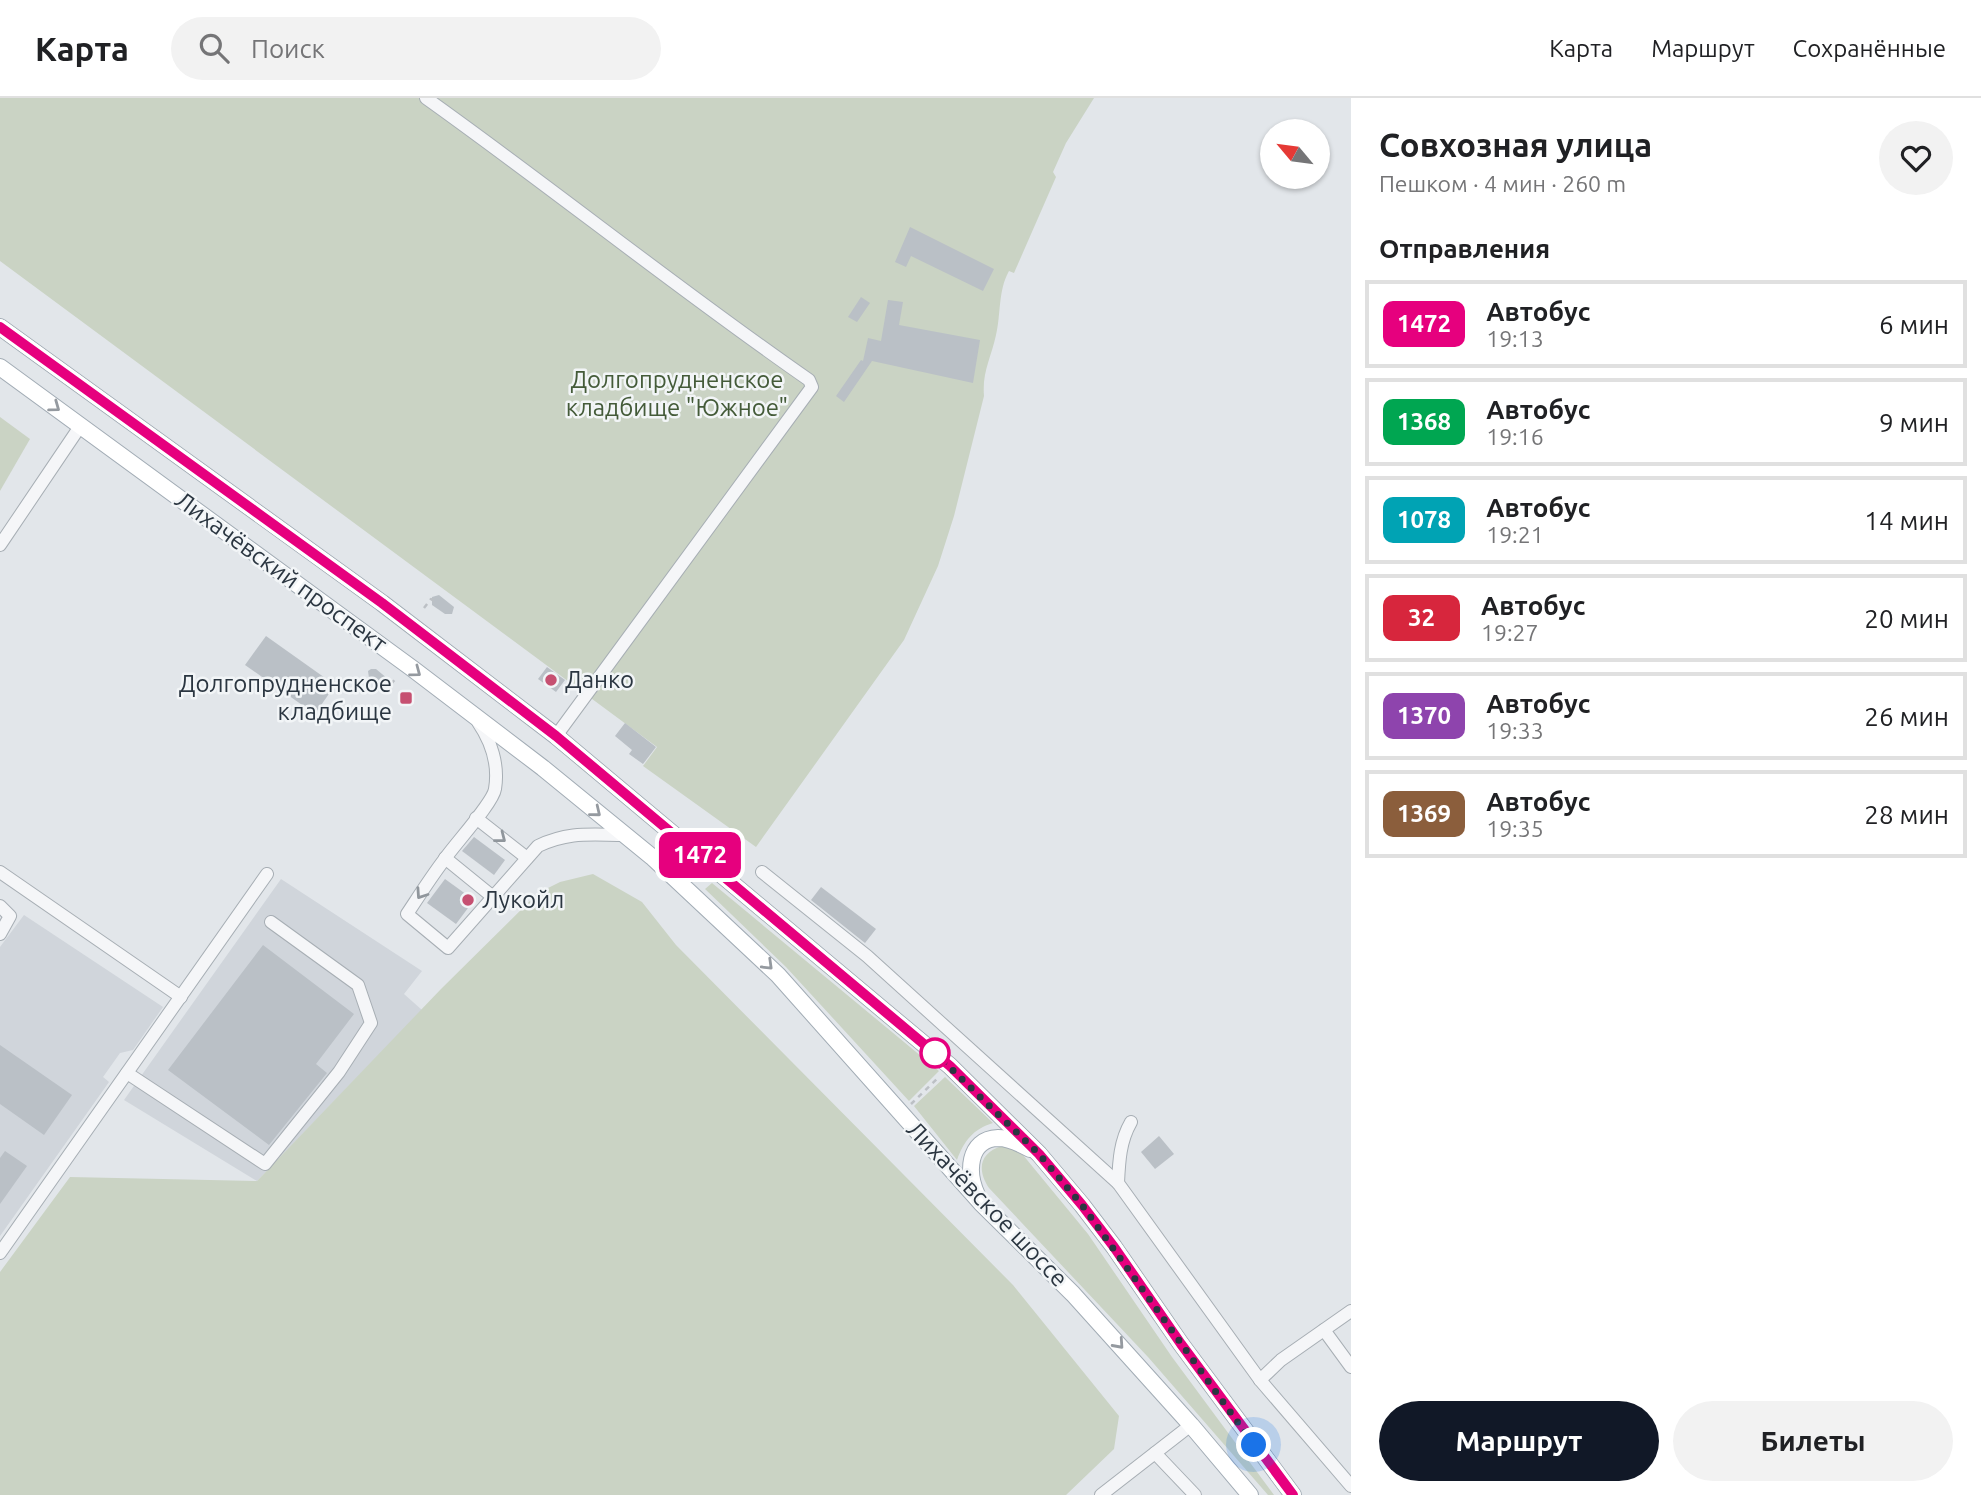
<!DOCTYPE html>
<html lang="ru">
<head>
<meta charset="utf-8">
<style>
	:root { --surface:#fff; --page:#f2f2f2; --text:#202124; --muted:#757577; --line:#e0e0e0; --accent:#111827 }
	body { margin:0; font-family:Ubuntu,sans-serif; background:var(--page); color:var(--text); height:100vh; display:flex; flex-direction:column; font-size:26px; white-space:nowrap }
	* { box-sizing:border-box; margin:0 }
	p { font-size:23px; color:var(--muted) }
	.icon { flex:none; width:38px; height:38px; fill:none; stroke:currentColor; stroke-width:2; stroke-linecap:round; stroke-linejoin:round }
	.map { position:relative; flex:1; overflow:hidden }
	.side { display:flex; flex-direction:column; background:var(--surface); width:630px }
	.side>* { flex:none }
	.badge { padding:0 14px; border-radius:10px; font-size:24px; line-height:46px }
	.needle { width:46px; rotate:299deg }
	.buttons { position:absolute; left:1260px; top:21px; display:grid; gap:14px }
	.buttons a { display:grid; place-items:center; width:70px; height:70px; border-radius:50%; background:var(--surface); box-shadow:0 2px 5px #0004; font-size:35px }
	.you { position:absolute; width:35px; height:35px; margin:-18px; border:5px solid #fff; border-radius:50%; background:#1a73e8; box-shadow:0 0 0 10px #1a73e833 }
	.map>.badge { position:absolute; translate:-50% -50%; box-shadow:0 0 0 4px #fff }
	h2 { padding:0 28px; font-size:26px; line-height:63px }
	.round { display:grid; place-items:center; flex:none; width:74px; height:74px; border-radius:37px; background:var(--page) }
	.summary { display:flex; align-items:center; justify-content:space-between; height:119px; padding:0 28px }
	h1 { font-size:33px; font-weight:700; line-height:52px }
	.primary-button { display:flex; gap:14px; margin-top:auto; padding:14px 28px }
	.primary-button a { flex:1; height:80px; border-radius:42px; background:var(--accent); color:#fff; font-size:28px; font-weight:700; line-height:80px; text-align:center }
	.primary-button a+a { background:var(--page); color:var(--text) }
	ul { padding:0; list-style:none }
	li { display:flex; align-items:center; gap:21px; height:88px; margin:0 14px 10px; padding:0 14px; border:4px solid var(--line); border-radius:0px }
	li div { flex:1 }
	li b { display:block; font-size:26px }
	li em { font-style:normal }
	li .badge { min-width:77px; font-weight:700; text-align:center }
	header { display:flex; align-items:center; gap:42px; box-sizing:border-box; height:98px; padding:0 35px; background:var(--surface); border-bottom:2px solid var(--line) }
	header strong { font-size:33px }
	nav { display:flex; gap:38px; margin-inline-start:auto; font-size:24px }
	.search { width:490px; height:63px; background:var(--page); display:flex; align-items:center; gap:18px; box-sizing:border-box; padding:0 24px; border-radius:38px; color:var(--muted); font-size:26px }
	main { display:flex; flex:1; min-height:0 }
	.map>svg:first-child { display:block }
	.built { fill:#d0d5db }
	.green { fill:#cad3c4 }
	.building { fill:#bac0c6 }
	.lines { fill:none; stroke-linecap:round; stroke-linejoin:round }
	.minor-casing { stroke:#a7aeb4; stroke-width:14 }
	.major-casing { stroke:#a2acb5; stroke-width:18 }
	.path { stroke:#bcc0c5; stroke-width:2.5; stroke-dasharray:5 5; stroke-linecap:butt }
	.minor { stroke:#f5f6f8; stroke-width:12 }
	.major { stroke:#fff; stroke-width:16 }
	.oneway { stroke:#959aa0 }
	.oneway2 { stroke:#90969c }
	.line-casing { stroke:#fff; stroke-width:16 }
	.line { stroke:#e6007e; stroke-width:10 }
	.walk { stroke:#2b3641; stroke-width:7; stroke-dasharray:0 12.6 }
	.poi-dot { fill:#c65071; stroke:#f2f5f7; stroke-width:2.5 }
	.stop-dot { fill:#fff; stroke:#e6007e; stroke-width:3.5 }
	.labels { text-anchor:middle; stroke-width:5; stroke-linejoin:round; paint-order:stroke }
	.park-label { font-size:24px; fill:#445b39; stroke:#f2f5f7 }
	.street-label { font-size:24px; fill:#2b3641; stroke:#f2f5f7 }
	.poi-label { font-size:24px; fill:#2b3641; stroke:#f2f5f7; text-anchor:start }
</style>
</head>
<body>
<header>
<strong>Карта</strong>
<div class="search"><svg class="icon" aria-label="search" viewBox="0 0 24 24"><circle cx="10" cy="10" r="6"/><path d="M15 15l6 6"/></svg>Поиск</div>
<nav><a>Карта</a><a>Маршрут</a><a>Сохранённые</a></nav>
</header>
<main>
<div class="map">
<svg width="1351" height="1397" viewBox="0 0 1351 1397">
	<rect width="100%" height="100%" fill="#e2e6ea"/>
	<g class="built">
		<path d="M281,781L422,873L404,896L422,912L257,1083L124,1002Z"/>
		<path d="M24,817L163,909L133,952L120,955L103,979L109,984L0,1138V849Z"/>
	</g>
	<g class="green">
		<path d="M0,0H1094L1066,45L1053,74L1056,79L1014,175L1009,173C998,192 1001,217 996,237C991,260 982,274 984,298L954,418L938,468L904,542L756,749L643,668L657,649L0,163Z"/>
		<path d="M0,319L30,341L0,393Z"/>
		<path d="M593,776L642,804L676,847L1013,1187L1119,1318L1114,1351L1066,1397H0V1174L70,1079L257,1083L441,891L538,795L560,784Z"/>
		<path d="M712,785L939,973L909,1003L786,869L705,791Z"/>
		<path d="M945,979L993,1025C973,1031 964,1043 957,1062L914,1008Z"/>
		<path d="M1002,1048L1009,1049L1023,1057L1088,1136L1172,1259L1274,1397H1268L1148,1259L989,1090C977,1072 979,1055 1002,1048Z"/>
	</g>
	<g class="building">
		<path d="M910,129L994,171L983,193L911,158L906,169L895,164Z"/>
		<path d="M861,199L870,205L857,224L848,219Z"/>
		<path d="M888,202L903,204L899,227L980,242L973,285L872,263L844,304L836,298L861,262L863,263L868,240L881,243Z"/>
		<path d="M439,497L454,509L452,516H445L432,507V499Z"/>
		<path d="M266,538L335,587L315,616L245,567Z"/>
		<path d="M547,569L565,582L556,594L538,581Z"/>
		<path d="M371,571H376L388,581L391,583L390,590L384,591L369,580L368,573Z"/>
		<path d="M625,625L656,649L643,666L629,656L632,652L615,638Z"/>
		<path d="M474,739L505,762L494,777L462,753Z"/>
		<path d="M445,781L474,802L456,826L427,805Z"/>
		<path d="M821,789L876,831L865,845L811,802Z"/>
		<path d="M263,847L354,916L316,966L327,975L269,1047L168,972Z"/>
		<path d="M0,947L72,997L44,1037L0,1006Z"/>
		<path d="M1159,1038L1174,1056L1155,1071L1141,1054Z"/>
		<path d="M5,1053L27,1068L0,1106V1060Z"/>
	</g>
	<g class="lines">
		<g class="minor-casing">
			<g id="minor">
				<path d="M426,0C555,92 679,192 809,282L812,289L556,638"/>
				<path d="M0,447L81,327"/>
				<path d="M478,624C491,643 499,667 495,691C493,705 454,747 444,762C431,779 419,798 407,816L448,850L538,748C570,733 591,737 625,737"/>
				<path d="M476,720L527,760"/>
				<path d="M445,760L493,799"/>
				<path d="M0,774L181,899"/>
				<path d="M762,774L867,858L1118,1085"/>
				<path d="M0,808L10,818L0,836"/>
				<path d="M127,975L265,1066L339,974L371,925L358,887L271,824"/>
				<path d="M1131,1024C1120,1043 1119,1063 1118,1085L1260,1282L1351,1388"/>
				<path d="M0,1155L267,776"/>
				<path d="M1324,1232L1351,1269"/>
				<path d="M1260,1282L1281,1262L1351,1213"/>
				<path d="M1155,1355L1195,1397"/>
				<path d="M1101,1397L1191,1327"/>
			</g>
		</g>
		<g class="major-casing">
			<g id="major">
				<path d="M0,229L382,505L556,638L950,968L1039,1056L1082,1107L1114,1149L1181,1246L1293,1397"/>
				<path d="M0,269L413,571L543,670L652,759L778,877L981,1105L1073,1196L1191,1327L1250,1397"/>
				<path d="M977,1097C967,1076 967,1041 998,1040C1009,1040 1021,1046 1030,1051"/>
			</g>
		</g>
		<g class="path">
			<path d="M424,510L431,501L438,506"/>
			<path d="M383,580L391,586L397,579"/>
			<path d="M911,1006L939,979"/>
		</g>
		<use href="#minor" class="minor"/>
		<use href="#major" class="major"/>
	</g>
	<defs><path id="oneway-chevron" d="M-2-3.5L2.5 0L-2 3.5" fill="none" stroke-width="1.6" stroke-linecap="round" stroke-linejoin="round" transform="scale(1.75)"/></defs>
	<g class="oneway">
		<use href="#oneway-chevron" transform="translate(55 309) rotate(36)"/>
		<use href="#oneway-chevron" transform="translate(416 574) rotate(37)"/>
		<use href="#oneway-chevron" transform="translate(596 714) rotate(39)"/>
		<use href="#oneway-chevron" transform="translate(768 867) rotate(44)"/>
		<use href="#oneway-chevron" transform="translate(1119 1246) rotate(48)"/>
	</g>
	<g class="oneway2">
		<use href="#oneway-chevron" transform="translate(501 740) rotate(38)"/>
		<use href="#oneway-chevron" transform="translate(421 796) rotate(124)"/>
	</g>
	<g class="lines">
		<g class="line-casing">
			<path id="line" d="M0,229L382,505L556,638L950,968L1039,1056L1082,1107L1114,1149L1181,1246L1293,1397"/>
		</g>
		<use href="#line" class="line"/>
		<path class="walk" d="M935,955L1039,1056L1082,1107L1254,1347"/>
	</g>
	<g class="poi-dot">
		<circle cx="551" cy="582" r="7"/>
		<rect x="399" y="593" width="14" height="14" rx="3.5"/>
		<circle cx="468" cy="802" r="7"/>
	</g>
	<circle class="stop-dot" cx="935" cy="955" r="14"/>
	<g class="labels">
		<g class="park-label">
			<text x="677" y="290">Долгопрудненское<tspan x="677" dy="28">кладбище "Южное"</tspan></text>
		</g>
		<g class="street-label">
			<text transform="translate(281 474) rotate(36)" y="8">Лихачёвский проспект</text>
			<text transform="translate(987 1106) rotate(46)" y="8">Лихачёвское шоссе</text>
		</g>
		<g class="poi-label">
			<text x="565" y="590">Данко</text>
			<text x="392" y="594" text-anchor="end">Долгопрудненское<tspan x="392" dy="28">кладбище</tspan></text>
			<text x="482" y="810">Лукойл</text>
		</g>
	</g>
</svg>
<div class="buttons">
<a><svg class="needle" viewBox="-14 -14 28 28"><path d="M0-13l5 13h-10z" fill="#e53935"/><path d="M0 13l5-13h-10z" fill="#757577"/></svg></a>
</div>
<div class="you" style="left:1254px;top:1347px"></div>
<b class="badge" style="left:700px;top:757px;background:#e6007e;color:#fff">1472</b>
</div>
<section class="side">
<div class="summary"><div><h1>Совхозная улица</h1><p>Пешком · 4 мин · 260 m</p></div><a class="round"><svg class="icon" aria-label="heart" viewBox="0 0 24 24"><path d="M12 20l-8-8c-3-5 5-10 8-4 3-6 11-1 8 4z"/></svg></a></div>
<h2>Отправления</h2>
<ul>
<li><span class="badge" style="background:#e6007e;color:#fff">1472</span><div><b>Автобус</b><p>19:13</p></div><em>6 мин</em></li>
<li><span class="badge" style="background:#00a651;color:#fff">1368</span><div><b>Автобус</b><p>19:16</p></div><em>9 мин</em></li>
<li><span class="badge" style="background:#00a3b4;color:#fff">1078</span><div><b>Автобус</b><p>19:21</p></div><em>14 мин</em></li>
<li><span class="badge" style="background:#d7263d;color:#fff">32</span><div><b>Автобус</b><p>19:27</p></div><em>20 мин</em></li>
<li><span class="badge" style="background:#8e44ad;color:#fff">1370</span><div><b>Автобус</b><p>19:33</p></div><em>26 мин</em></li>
<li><span class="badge" style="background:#8b5e3c;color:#fff">1369</span><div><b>Автобус</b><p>19:35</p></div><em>28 мин</em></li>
</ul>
<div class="primary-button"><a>Маршрут</a><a>Билеты</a></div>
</section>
</main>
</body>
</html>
